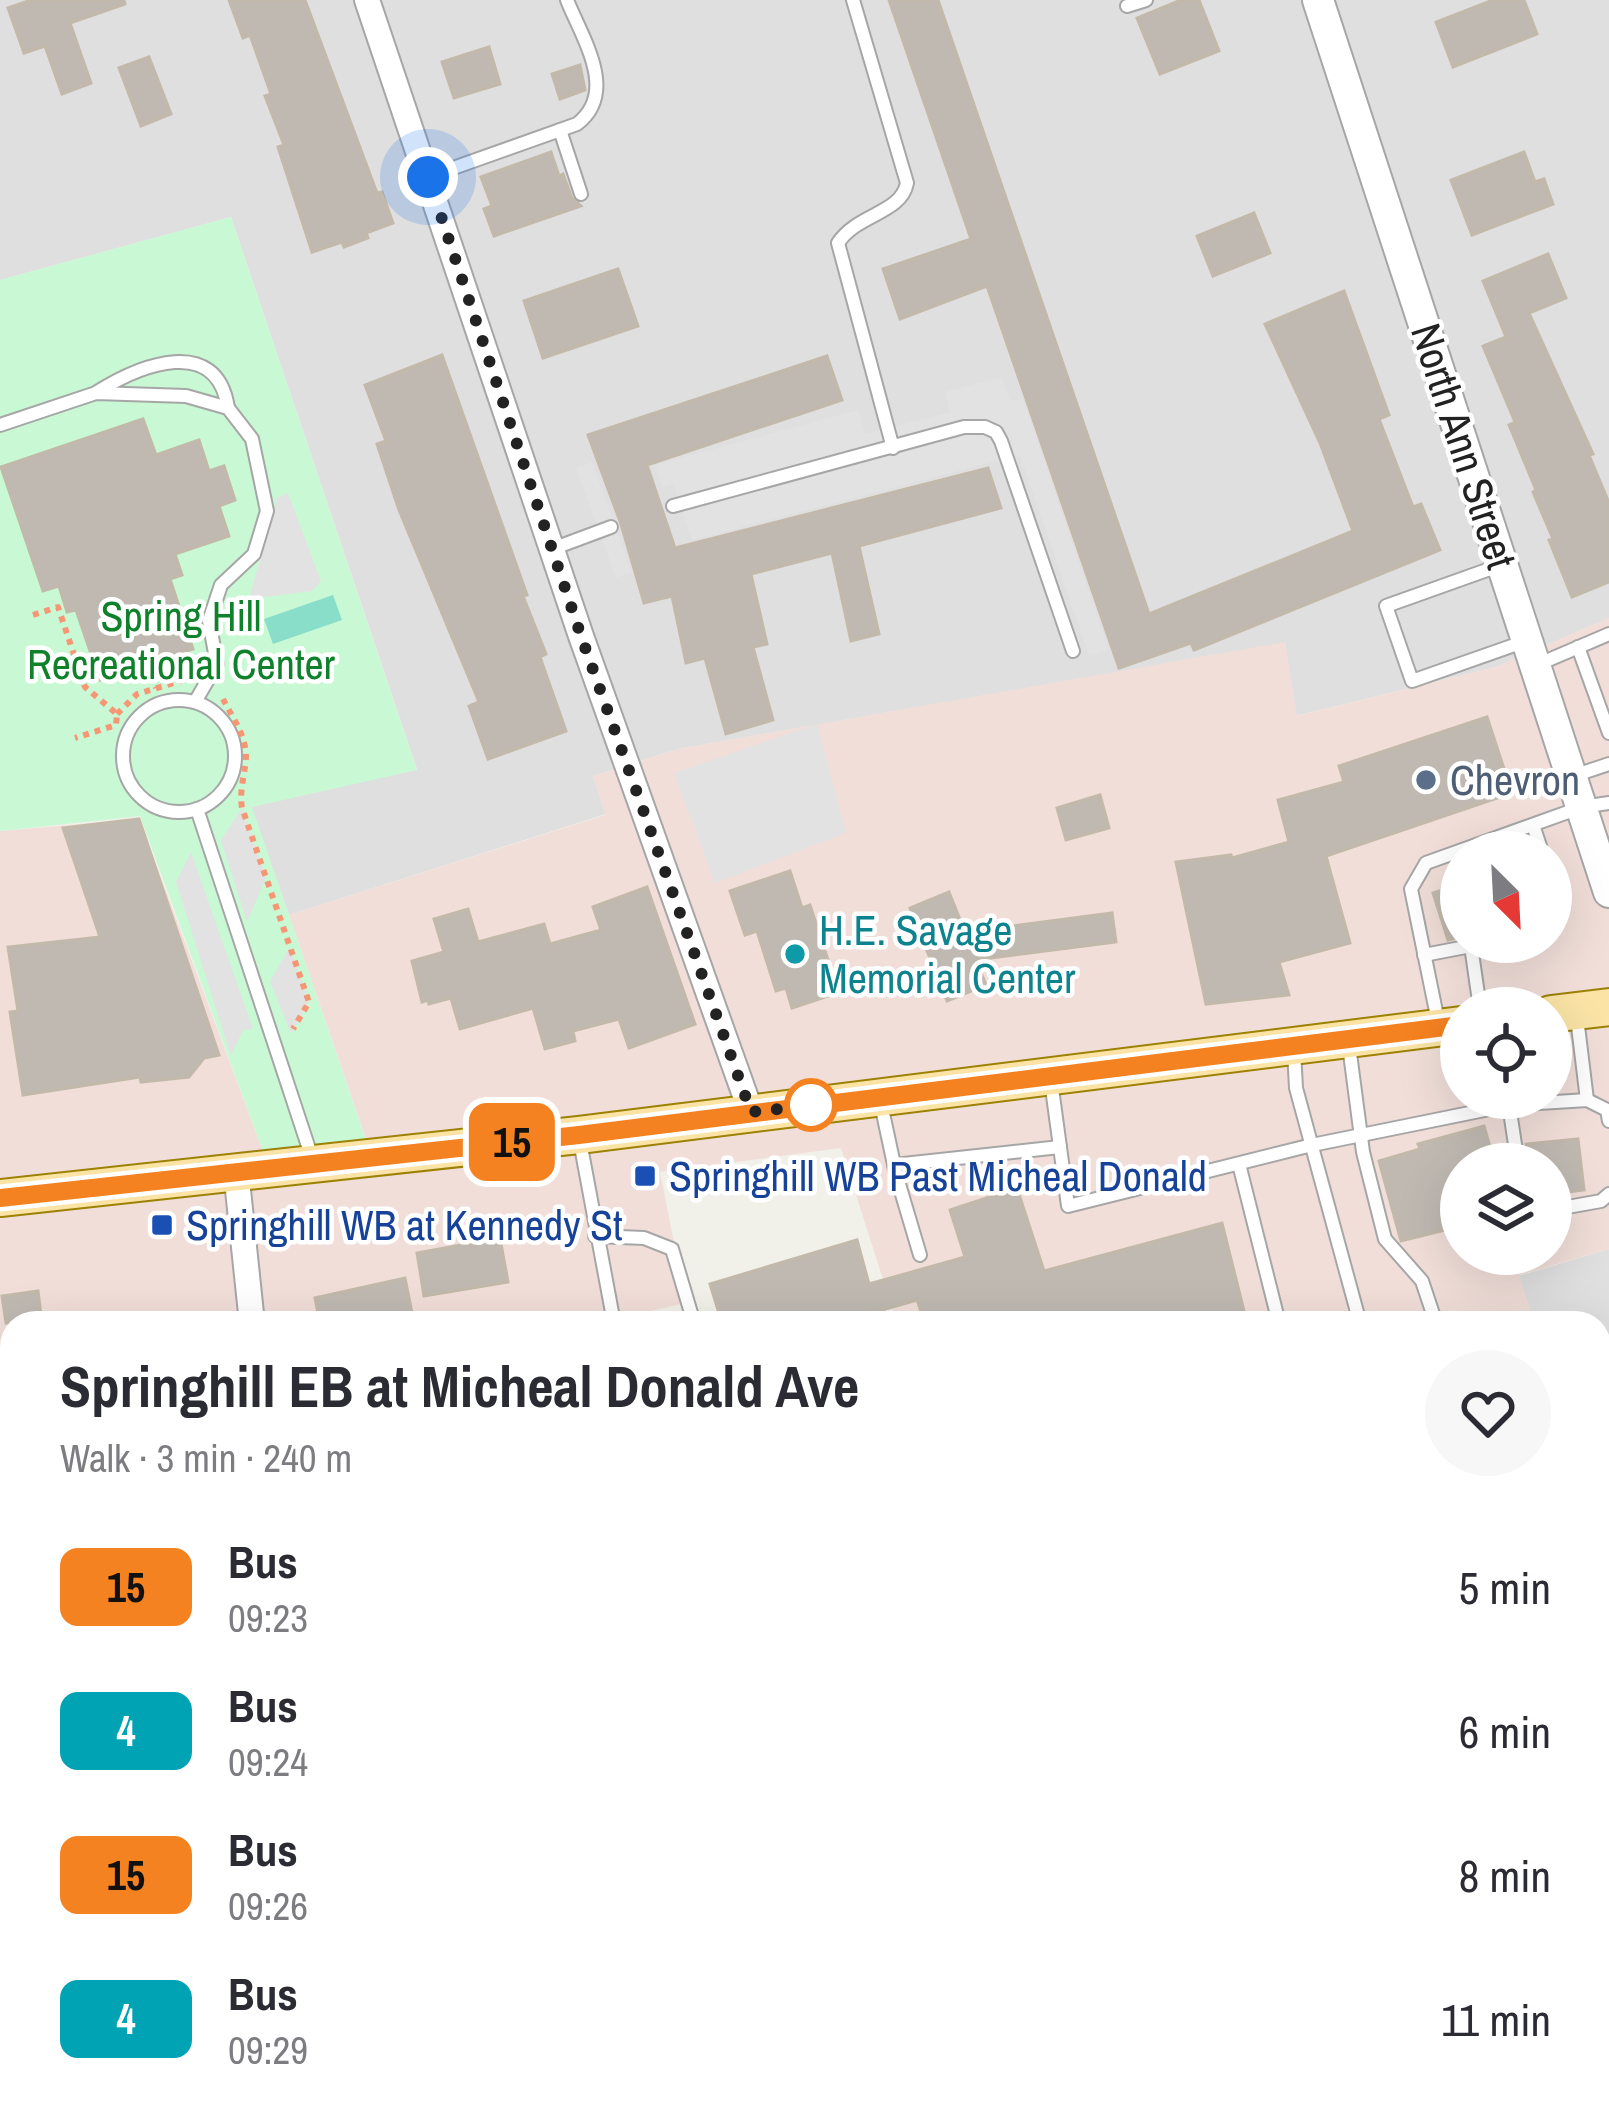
<!DOCTYPE html>
<html lang="en">
<head>
<meta charset="utf-8">
<style>
	:root { --surface:#fff; --page:#f7f7f7; --text:#2b2b33; --muted:#7c7c81 }
	body { margin:0; font-family:"Archivo Narrow",sans-serif; background:var(--page); color:var(--text); height:100vh; display:flex; flex-direction:column; font-size:45px; white-space:nowrap }
	* { box-sizing:border-box; margin:0 }
	p { font-size:39px; color:var(--muted) }
	.icon { flex:none; width:66px; height:66px; fill:none; stroke:currentColor; stroke-width:2; stroke-linecap:round; stroke-linejoin:round }
	.map { position:relative; flex:1; overflow:hidden }
	.side { position:absolute; left:0px; top:1311px; width:1611px; height:804px; display:flex; flex-direction:column; background:var(--surface); border-radius:36px 36px 0 0; box-shadow:0 12px 48px #0002 }
	.side>* { flex:none }
	.badge { padding:0 24px; border-radius:18px; font-size:42px; line-height:78px }
	.needle { width:78px; rotate:156deg }
	.buttons { position:absolute; left:1440px; top:831px; display:grid; gap:24px }
	.buttons a { display:grid; place-items:center; width:132px; height:132px; border-radius:50%; background:var(--surface); box-shadow:0 12px 48px #0002; font-size:60px }
	.you { position:absolute; width:60px; height:60px; margin:-30px; border:9px solid #fff; border-radius:50%; background:#1a73e8; box-shadow:0 0 0 18px #1a73e833 }
	.map>.badge { position:absolute; translate:-50% -50%; box-shadow:0 0 0 6px #fff }
	.round { display:grid; place-items:center; flex:none; width:126px; height:126px; border-radius:63px; background:var(--page) }
	.overview { display:flex; align-items:center; justify-content:space-between; height:204px; padding:0 60px }
	h1 { font-size:57px; font-weight:700; line-height:90px }
	ul { padding:0; list-style:none }
	li { display:flex; align-items:center; gap:36px; height:144px; padding:0 60px }
	li div { flex:1 }
	li b { display:block; font-size:45px }
	li em { font-style:normal }
	li .badge { min-width:132px; font-weight:700; text-align:center }
	.map>svg:first-child { display:block }
	.residential { fill:#e0dfdf }
	.commercial { fill:#f1ded9; fill-rule:evenodd }
	.park { fill:#c8f9d4 }
	.pitch { fill:#89deca }
	.parking { fill:#e2e2e2 }
	.building { fill:#bfb9b2; stroke:#c3b9ab; stroke-width:3 }
	.lines { fill:none; stroke-linecap:round; stroke-linejoin:round }
	.service-casing { stroke:#a6a6a6; stroke-width:16 }
	.minor-casing { stroke:#a6a6a6; stroke-width:28 }
	.tertiary-casing { stroke:#a6a6a6; stroke-width:34 }
	.primary-casing { stroke:#9c8103; stroke-width:40 }
	.path { stroke:#f79674; stroke-width:6; stroke-dasharray:6 6; stroke-linecap:butt }
	.service { stroke:#fff; stroke-width:12 }
	.minor { stroke:#fff; stroke-width:24 }
	.tertiary { stroke:#fff; stroke-width:30 }
	.primary { stroke:#fae3a5; stroke-width:36 }
	.line-casing { stroke:#fff; stroke-width:27 }
	.line { stroke:#f58220; stroke-width:18 }
	.walk { stroke:#222; stroke-width:12; stroke-dasharray:0 21.6 }
	.service-dot { fill:#5c6f8a; stroke:#fff; stroke-width:4.5 }
	.culture-dot { fill:#0f9aa8; stroke:#fff; stroke-width:4.5 }
	.stop-dot { fill:#fff; stroke:#f58220; stroke-width:6 }
	.transit-dot { fill:#1a4fb4; stroke:#fff; stroke-width:4.5 }
	.labels { text-anchor:middle; stroke-width:9; stroke-linejoin:round; paint-order:stroke }
	.street-label { font-size:42px; fill:#222; stroke:#fff }
	.park-label { font-size:42px; fill:#0e812a; stroke:#fff }
	.service-label { font-size:42px; fill:#4e5e75; stroke:#fff; text-anchor:start }
	.culture-label { font-size:42px; fill:#0d838f; stroke:#fff; text-anchor:start }
	.transit-label { font-size:42px; fill:#164399; stroke:#fff; text-anchor:start }
</style>
</head>
<body>
<div class="map">
<svg width="1609" height="2115" viewBox="0 0 1609 2115">
	<rect width="100%" height="100%" fill="#f1f0e9"/>
	<g class="residential">
		<path d="M0,0H1609V618L1496,667L1296,716L1285,643L678,749L593,776L606,814L289,915L251,807L417,769L231,217L0,280Z"/>
		<path d="M1609,1249V2115H0V1422L12,1421V2103H1599V1323H1534L1519,1276Z"/>
	</g>
	<path class="commercial" d="M1609,618V1249L1519,1275L1534,1323H897L841,1148L660,1172L686,1303L598,1323H12V1421L0,1422V831L139,819L264,1154L367,1142L289,915L605,815L593,776L678,749L1285,642L1297,716L1496,667ZM1461,852H1551V942H1461ZM1461,1008H1551V1098H1461ZM1461,1164H1551V1254H1461Z"/>
	<path class="park" d="M231,217L417,770L252,807L367,1143L264,1154L140,816L0,831V280Z"/>
	<path class="pitch" d="M333,595L342,620L273,644L264,619Z"/>
	<g class="parking">
		<path d="M1002,377L1010,401L1023,399L1109,650L1089,656L1020,455L692,540L674,484L663,487L655,465L858,410L865,434L950,412L945,392Z"/>
		<path d="M592,462L632,572L616,578L576,468Z"/>
		<path d="M288,493L321,581L312,591L249,599L277,498Z"/>
		<path d="M817,724L846,833L715,883L674,773Z"/>
		<path d="M242,808L266,877L247,922L221,840Z"/>
		<path d="M191,852L253,1029L243,1030L231,1056L176,882Z"/>
		<path d="M290,947L309,1002L291,1034L270,981Z"/>
	</g>
	<g class="building">
		<path d="M31,0H124L125,4L70,23L91,83L62,94L45,46L24,53L8,8Z"/>
		<path d="M229,0H305L377,193L382,192L393,223L366,233L368,238L344,247L342,242L312,252L278,147L284,145L265,96L271,94L250,35L243,38Z"/>
		<path d="M889,0H938L1149,614L1353,531L1320,443L1265,324L1344,291L1389,415L1379,419L1413,507L1421,504L1440,550L1194,650L1191,643L1119,668L987,286L900,319L883,269L971,239Z"/>
		<path d="M1181,0H1199L1219,51L1160,74L1137,18Z"/>
		<path d="M1493,0H1524L1537,34L1453,67L1436,22Z"/>
		<path d="M489,47L500,84L454,98L442,62Z"/>
		<path d="M149,57L171,114L141,126L119,68Z"/>
		<path d="M580,65L585,90L560,99L552,74Z"/>
		<path d="M551,152L559,176L563,174L572,198L581,206L494,236L484,209L492,206L481,177Z"/>
		<path d="M1524,152L1535,182L1544,179L1553,204L1472,235L1451,180Z"/>
		<path d="M1254,213L1270,253L1213,276L1197,236Z"/>
		<path d="M1548,254L1566,298L1529,313L1593,454L1589,455L1609,503V582L1572,597L1549,540L1553,539L1533,492L1536,490L1509,425L1515,422L1483,346L1506,337L1483,281Z"/>
		<path d="M618,269L638,326L543,358L524,301Z"/>
		<path d="M442,355L527,595L523,596L546,654L540,657L566,731L488,759L469,706L479,702L399,510L377,444L386,441L365,385Z"/>
		<path d="M827,356L842,400L647,465L675,548L988,468L1001,508L859,546L879,634L851,641L832,553L751,574L767,644L753,647L773,720L726,734L705,658L686,663L672,596L644,603L621,524L588,435Z"/>
		<path d="M143,419L156,455L199,440L209,471L224,466L235,500L219,506L229,536L175,554L182,575L170,579L193,649L100,680L76,610L67,612L59,586L43,591L1,467Z"/>
		<path d="M1487,717L1512,793L1326,856L1350,943L1279,962L1289,995L1206,1004L1176,862L1231,855L1232,858L1289,842L1278,800L1344,782L1339,766Z"/>
		<path d="M1100,795L1109,828L1066,840L1057,808Z"/>
		<path d="M139,819L219,1055L204,1058L189,1077L141,1082L140,1077L23,1095L10,1012L18,1011L8,947L100,937L63,828Z"/>
		<path d="M790,871L802,908L810,905L832,972L824,975L831,995L792,1008L786,988L776,991L757,931L745,935L730,891Z"/>
		<path d="M1461,884V937L1448,940L1433,893Z"/>
		<path d="M647,887L695,1024L629,1048L619,1019L573,1031L575,1041L545,1049L533,1008L460,1029L451,998L429,1004L428,1000L422,1002L412,961L444,952L434,919L468,909L478,942L544,924L550,944L601,930L593,907Z"/>
		<path d="M949,892L965,932L1112,913L1116,942L976,960L986,985L947,1001L910,908Z"/>
		<path d="M1484,1126L1495,1164H1461V1226L1401,1241L1379,1161L1420,1149L1418,1144Z"/>
		<path d="M1578,1139L1584,1190L1551,1194V1164H1528L1526,1144Z"/>
		<path d="M1017,1188L1044,1271L1222,1223L1247,1323H925L917,1300L837,1323H722L710,1284L857,1240L869,1284L965,1257L950,1210Z"/>
		<path d="M500,1238L508,1282L424,1296L417,1253Z"/>
		<path d="M405,1278L414,1323H320L315,1298Z"/>
		<path d="M38,1291L42,1323H6L2,1296Z"/>
	</g>
	<g class="lines">
		<g class="service-casing">
			<g id="service">
				<path d="M853,0L907,183C901,214 858,213 838,243L893,448"/>
				<path d="M1127,6L1146,0"/>
				<path d="M560,130L581,194"/>
				<path d="M428,177L577,124C619,92 582,38 567,0"/>
				<path d="M97,392C140,365 217,334 228,408"/>
				<path d="M0,425L96,393L186,396L228,408L252,439L267,511L254,554L221,585L209,621L217,664L195,702"/>
				<path d="M673,506L964,427H985L996,432L1001,441L1073,651"/>
				<path d="M552,549L611,527"/>
				<path d="M1501,565L1386,606L1412,681L1526,641"/>
				<path d="M1578,647L1609,733"/>
				<path d="M1539,664L1609,634"/>
				<circle cx="179" cy="756" r="56"/>
				<path d="M1573,776L1609,764"/>
				<path d="M197,809L313,1161"/>
				<path d="M1533,825L1542,852"/>
				<path d="M1551,877V894"/>
				<path d="M1474,942L1471,946L1480,1008"/>
				<path d="M1424,955L1471,946"/>
				<path d="M1577,1018L1587,1100"/>
				<path d="M1439,1026L1411,889L1426,863L1582,807L1609,803"/>
				<path d="M1349,1046L1363,1152L1385,1239L1422,1281L1436,1323"/>
				<path d="M1294,1051L1296,1088L1360,1323"/>
				<path d="M1051,1081L1068,1206L1312,1145L1509,1105L1508,1098"/>
				<path d="M881,1104L896,1174L920,1255"/>
				<path d="M579,1136L614,1323"/>
				<path d="M1239,1164L1279,1323"/>
				<path d="M1518,1164L1509,1105L1587,1100L1607,1110L1609,1121"/>
				<path d="M894,1165L1060,1147"/>
				<path d="M1551,1210L1601,1201L1609,1194"/>
				<path d="M595,1236L644,1238L672,1249L694,1323"/>
				<path d="M910,2103L911,2115"/>
			</g>
		</g>
		<g class="minor-casing">
			<g id="minor">
				<path d="M367,0L581,636L751,1112"/>
				<path d="M236,1171L252,1323"/>
				<path d="M1599,1731L1609,1725"/>
				<path d="M0,1777L12,1776"/>
				<path d="M1599,2044L1608,2115"/>
				<path d="M335,2103L336,2115"/>
				<path d="M781,2103L782,2115"/>
			</g>
		</g>
		<g class="tertiary-casing">
			<path id="tertiary" d="M1318,0L1609,892"/>
		</g>
		<g class="primary-casing">
			<g id="primary">
				<path d="M1551,1014L1609,1007"/>
				<path d="M0,1198L579,1135L1461,1025"/>
			</g>
		</g>
		<g class="path">
			<path d="M33,615L58,607L85,687L117,714L116,725L75,738"/>
			<path d="M148,664L156,688"/>
			<path d="M223,699C232,717 246,735 246,757C245,775 239,789 242,808L309,1002L293,1029"/>
			<path d="M117,714L137,694L187,679"/>
		</g>
		<use href="#service" class="service"/>
		<use href="#minor" class="minor"/>
		<use href="#tertiary" class="tertiary"/>
		<use href="#primary" class="primary"/>
	</g>
	<g class="lines">
		<g class="line-casing">
			<path id="line" d="M0,1198L579,1135L1461,1025"/>
		</g>
		<use href="#line" class="line"/>
		<path class="walk" d="M428,177L581,636L751,1112L819,1105H811"/>
	</g>
	<circle class="service-dot" cx="1426" cy="780" r="12"/>
	<circle class="culture-dot" cx="795" cy="954" r="12"/>
	<circle class="stop-dot" cx="811" cy="1105" r="24"/>
	<g class="transit-dot">
		<rect x="633" y="1164" width="24" height="24" rx="6"/>
		<rect x="150" y="1213" width="24" height="24" rx="6"/>
	</g>
	<g class="labels">
		<g class="street-label">
			<text transform="translate(1464 446) rotate(72)" y="15">North Ann Street</text>
		</g>
		<g class="park-label">
			<text x="181" y="631">Spring Hill<tspan x="181" dy="48">Recreational Center</tspan></text>
		</g>
		<g class="service-label">
			<text x="1450" y="795">Chevron</text>
		</g>
		<g class="culture-label">
			<text x="819" y="945">H.E. Savage<tspan x="819" dy="48">Memorial Center</tspan></text>
		</g>
		<g class="transit-label">
			<text x="669" y="1191">Springhill WB Past Micheal Donald</text>
			<text x="186" y="1240">Springhill WB at Kennedy St</text>
		</g>
	</g>
</svg>
<div class="buttons">
<a><svg class="needle" viewBox="-14 -14 28 28"><path d="M0-13l5 13h-10z" fill="#e53935"/><path d="M0 13l5-13h-10z" fill="#7c7c81"/></svg></a>
<a><svg class="icon" aria-label="locate" viewBox="0 0 24 24"><circle cx="12" cy="12" r="6"/><path d="M12 2v4M12 18v4M2 12h4M18 12h4"/></svg></a>
<a><svg class="icon" aria-label="layers" viewBox="0 0 24 24"><path d="M12 4l9 5-9 5-9-5zM3 14l9 5 9-5"/></svg></a>
</div>
<div class="you" style="left:428px;top:177px"></div>
<b class="badge" style="left:512px;top:1142px;background:#f58220;color:#111">15</b>
<section class="side">
<div class="overview"><div><h1>Springhill EB at Micheal Donald Ave</h1><p>Walk · 3 min · 240 m</p></div><a class="round"><svg class="icon" aria-label="heart" viewBox="0 0 24 24"><path d="M12 20l-8-8c-3-5 5-10 8-4 3-6 11-1 8 4z"/></svg></a></div>
<ul>
<li><span class="badge" style="background:#f58220;color:#111">15</span><div><b>Bus</b><p>09:23</p></div><em>5 min</em></li>
<li><span class="badge" style="background:#00a3b4;color:#fff">4</span><div><b>Bus</b><p>09:24</p></div><em>6 min</em></li>
<li><span class="badge" style="background:#f58220;color:#111">15</span><div><b>Bus</b><p>09:26</p></div><em>8 min</em></li>
<li><span class="badge" style="background:#00a3b4;color:#fff">4</span><div><b>Bus</b><p>09:29</p></div><em>11 min</em></li>
</ul>
</section>
</div>
</body>
</html>
